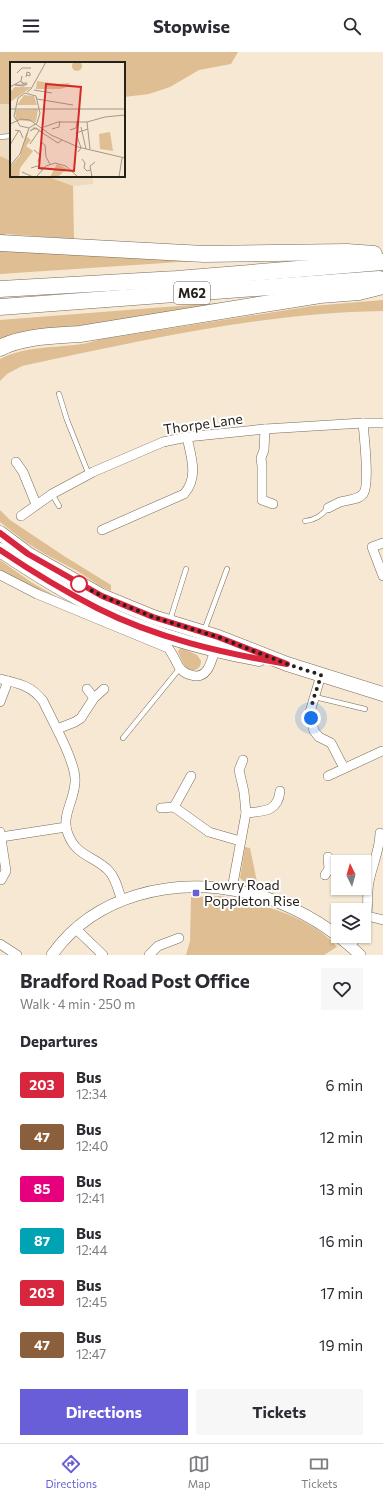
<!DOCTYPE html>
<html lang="en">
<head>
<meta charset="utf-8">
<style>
	:root { --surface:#fff; --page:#f7f7f7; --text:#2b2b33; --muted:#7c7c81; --line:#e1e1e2; --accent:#685ed7 }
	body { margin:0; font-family:Commissioner,sans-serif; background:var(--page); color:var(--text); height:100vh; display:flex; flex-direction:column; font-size:15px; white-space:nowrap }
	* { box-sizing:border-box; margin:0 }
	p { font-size:13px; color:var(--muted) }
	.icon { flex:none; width:22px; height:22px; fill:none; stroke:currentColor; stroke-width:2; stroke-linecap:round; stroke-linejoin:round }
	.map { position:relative; height:903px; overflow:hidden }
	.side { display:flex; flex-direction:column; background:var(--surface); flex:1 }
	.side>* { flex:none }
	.badge { padding:0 8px; border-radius:3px; font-size:14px; line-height:26px }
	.needle { width:26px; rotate:355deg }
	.buttons { position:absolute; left:331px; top:803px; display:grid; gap:8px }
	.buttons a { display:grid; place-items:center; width:40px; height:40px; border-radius:0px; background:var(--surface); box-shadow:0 1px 3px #0004; font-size:20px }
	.you { position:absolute; width:20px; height:20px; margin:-10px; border:3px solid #fff; border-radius:50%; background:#1a73e8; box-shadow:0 0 0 6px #1a73e833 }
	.map>.badge { position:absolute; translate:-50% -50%; box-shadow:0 0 0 2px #fff }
	h2 { padding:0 20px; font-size:15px; line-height:36px }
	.round { display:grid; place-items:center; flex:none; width:42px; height:42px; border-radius:0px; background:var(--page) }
	.overview { display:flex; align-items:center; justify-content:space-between; height:68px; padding:0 20px }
	h1 { font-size:19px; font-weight:700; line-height:30px }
	.button { display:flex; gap:8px; margin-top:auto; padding:8px 20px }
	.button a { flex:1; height:46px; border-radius:0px; background:var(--accent); color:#fff; font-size:16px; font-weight:700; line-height:46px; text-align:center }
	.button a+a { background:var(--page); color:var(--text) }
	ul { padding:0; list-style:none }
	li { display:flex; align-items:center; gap:12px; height:52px; padding:0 20px }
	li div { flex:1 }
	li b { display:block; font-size:15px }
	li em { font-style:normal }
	li .badge { min-width:44px; font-weight:700; text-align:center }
	header { display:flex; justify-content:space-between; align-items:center; height:52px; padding:0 20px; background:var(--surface); font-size:18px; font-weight:700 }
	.tabs { display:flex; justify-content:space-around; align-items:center; height:56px; border-top:1px solid var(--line); background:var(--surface); font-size:11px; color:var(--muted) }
	.tabs a { display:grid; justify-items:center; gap:2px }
	.tabs .on { color:var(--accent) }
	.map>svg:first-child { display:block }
	.built { fill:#eddabf }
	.green { fill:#debe92 }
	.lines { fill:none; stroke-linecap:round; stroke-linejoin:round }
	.service-casing { stroke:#786b59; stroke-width:5.5 }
	.minor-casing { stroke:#786b59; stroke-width:10 }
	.tertiary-casing { stroke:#786b59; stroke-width:12 }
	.primary-casing { stroke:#786b59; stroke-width:15 }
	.motorway-casing { stroke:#786b59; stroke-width:17 }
	.service { stroke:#fff; stroke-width:4.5 }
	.minor { stroke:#fff; stroke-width:9 }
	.tertiary { stroke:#fff; stroke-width:11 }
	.primary { stroke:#fff; stroke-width:14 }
	.motorway { stroke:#fff; stroke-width:16 }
	.line-casing { stroke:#fff; stroke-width:9 }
	.line { stroke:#d7263d; stroke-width:6 }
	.walk { stroke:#252018; stroke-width:4; stroke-dasharray:0 7.2 }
	.stop-dot { fill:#fff; stroke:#d7263d; stroke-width:2 }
	.poi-dot { fill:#685ed7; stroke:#fff; stroke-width:1.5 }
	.labels { text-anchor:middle; stroke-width:4; stroke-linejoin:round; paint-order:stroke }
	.shield { fill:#fff; stroke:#66635d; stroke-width:1 }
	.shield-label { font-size:13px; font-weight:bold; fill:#252018 }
	.street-label { font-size:14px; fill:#252018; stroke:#fff }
	.poi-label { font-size:14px; fill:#252018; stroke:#fff; text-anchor:start }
	.inset-road { fill:none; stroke:#a29888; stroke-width:1 }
	.view { fill:#d62828; fill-opacity:0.15; stroke:#d62828; stroke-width:2 }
	.inset-edge { fill:none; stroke:#252018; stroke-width:2 }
</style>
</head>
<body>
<header><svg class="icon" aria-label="menu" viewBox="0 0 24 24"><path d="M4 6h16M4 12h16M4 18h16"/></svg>Stopwise<svg class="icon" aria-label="search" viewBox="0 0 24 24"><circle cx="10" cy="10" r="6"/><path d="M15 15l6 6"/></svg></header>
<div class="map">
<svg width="383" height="903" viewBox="0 0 383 903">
	<rect width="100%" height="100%" fill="#f6e8d3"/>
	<g class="built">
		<path d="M0,52H11V109L0,104Z"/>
		<path d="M46,124H93V132L73,134Z"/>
	</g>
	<g class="green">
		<path d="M0,0H238L231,12L199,18L170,35L149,42L124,45V11H11V52H0Z"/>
		<path d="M0,104L11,109V124H46L73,134L74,187L6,182L0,187Z"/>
		<path d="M0,196L209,208L0,222Z"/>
		<path d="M383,248V259C261,261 140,289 22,314L7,322L0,329V307C25,294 55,296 82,292C89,291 97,288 103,287L312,254Z"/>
		<path d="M242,249L76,276L8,284L0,287V268Z"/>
		<path d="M0,458L10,468L64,504L111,533V539L100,534L79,520L45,502L27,491L0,470Z"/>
		<path d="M0,508L31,530L69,552L0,521Z"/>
		<path d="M180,596H182L197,603L201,609C201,618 192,621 186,615C182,611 181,605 178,600Z"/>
		<path d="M245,795L250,796L258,835L245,831L240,826Z"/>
		<path d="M220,844C256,849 314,866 337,895L324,903H186L190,889L191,845Z"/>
	</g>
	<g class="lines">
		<g class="service-casing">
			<g id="service">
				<path d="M0,85L11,84"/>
				<path d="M59,342L67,368L89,423"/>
				<path d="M52,442L59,454"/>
				<path d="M305,469C315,468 321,464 328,456"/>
				<path d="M170,568L186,517"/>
				<path d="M204,579L227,517"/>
				<path d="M315,645L365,657"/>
				<path d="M123,686L180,616"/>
			</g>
		</g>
		<g class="minor-casing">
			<g id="minor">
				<path d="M265,377L264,398L261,406L262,414V448L273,452"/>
				<path d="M16,410L23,420L36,452"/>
				<path d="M328,456C332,454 336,452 340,450C347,448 358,448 363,442C370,435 364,383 363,371"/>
				<path d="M21,464L52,442L93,420L163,390L187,385L265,377L363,371H383"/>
				<path d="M102,478L184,442C199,425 191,405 187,385"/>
				<path d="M383,491L372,495L383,524"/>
				<path d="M0,523L37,542L168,596C173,602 175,608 179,615C182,619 186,622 191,623C209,629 212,606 216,594"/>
				<path d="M321,623L310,660L314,679L319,685L331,691L344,716"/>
				<path d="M0,627C18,631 32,634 43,649C52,668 74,707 75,726C77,745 60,763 68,782C76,804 94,804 108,818C116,826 118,838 122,849"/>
				<path d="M87,637L94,646"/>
				<path d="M0,650L8,629"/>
				<path d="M57,677L75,670L81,666L94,646L104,637"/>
				<path d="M328,724L382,699"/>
				<path d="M174,755L191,724"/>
				<path d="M161,756L174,755L209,780L240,789"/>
				<path d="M246,761C264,759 278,760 280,739"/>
				<path d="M0,780L6,819L1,828"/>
				<path d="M1,785L66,775"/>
				<path d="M325,823L329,817L328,805"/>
				<path d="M232,837L246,761L244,740L239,718L243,708"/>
				<path d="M367,864L383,868"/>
				<path d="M364,874C370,860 366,845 369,830C372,813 380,798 380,781"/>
				<path d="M76,877L103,903"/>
				<path d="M0,892L17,903"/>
				<path d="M350,894L358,884"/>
				<path d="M149,903L158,894L179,886"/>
			</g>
		</g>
		<g class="tertiary-casing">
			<path id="tertiary" d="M52,903C95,842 174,825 243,840C252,842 261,843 270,847C303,859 334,878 360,903"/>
		</g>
		<g class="primary-casing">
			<g id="primary">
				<path d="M0,481L28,502L102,544L153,565L218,585L287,612L383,642"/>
				<path d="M0,498C31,519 63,539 97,556C147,581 204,597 259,607"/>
			</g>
		</g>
		<g class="motorway-casing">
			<g id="motorway">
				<path d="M0,191L204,202L347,200L374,202"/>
				<path d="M0,237L177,227L383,210"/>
				<path d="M0,255L379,227"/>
				<path d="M0,296C23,284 54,284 80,282L320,243L359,240L383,234"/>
			</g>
		</g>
		<use href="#service" class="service"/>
		<use href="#minor" class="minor"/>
		<use href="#tertiary" class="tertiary"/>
		<use href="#primary" class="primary"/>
		<use href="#motorway" class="motorway"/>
	</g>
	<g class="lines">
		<g class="line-casing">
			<path id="line" d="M0,481L28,502L102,544L153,565L218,585L287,612C222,601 156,586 97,556C64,539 31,519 0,498"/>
		</g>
		<use href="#line" class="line"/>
		<path class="walk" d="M79,532L102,544L153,565L218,585L287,612L321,623C318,636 309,654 311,666"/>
	</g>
	<circle class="stop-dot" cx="79" cy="532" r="8"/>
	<rect class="poi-dot" x="192" y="837" width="8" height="8" rx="2"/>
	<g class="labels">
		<rect class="shield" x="174" y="230" width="36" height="22" rx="3"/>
		<g class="shield-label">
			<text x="192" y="246">M62</text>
		</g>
		<g class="street-label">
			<text transform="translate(203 372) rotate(-8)" y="5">Thorpe Lane</text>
		</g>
		<g class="poi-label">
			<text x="204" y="838">Lowry Road<tspan x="204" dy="16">Poppleton Rise</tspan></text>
		</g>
	</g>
	<g transform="translate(10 10)">
		<rect width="115" height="115" fill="#f6e8d3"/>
		<path d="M62 4a5 5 0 1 1 10 0a5 5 0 1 1-10 0ZM27,19L48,22L60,21L57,25L50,27H26ZM5,25H22L0,40V30ZM14,33L24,34L27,43H7ZM28,47L26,60L6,58L5,48ZM24,65L28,66L35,71L27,67L19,69L17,75L21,78L16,84L23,89L10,106L9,115H0V105L10,94L16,72ZM100,70L103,89L90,87L89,72ZM47,102L60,108L53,110L48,115H40Z" fill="#debe92"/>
		<path class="inset-road" d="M7,11L12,6H21M16,15L17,10L20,11V14L17,13M11,19L12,21L16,23L17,21H12M14,24L5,23H16M0,25L11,19L12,14M24,28L42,31M17,30L21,27L36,0M15,31L26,34L30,51L27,61L19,66L10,64L4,54L8,36ZM27,37L63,43M0,47H115M77,60L80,87M0,62L11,57L20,58L41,73L68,85L115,96M34,65L48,60H77L95,55L115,53M71,65L76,87M42,67L49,65L50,59M5,68L10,69L13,76M60,68L66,66L67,59M20,69L25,66L48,81L52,78M31,80L35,83L36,95L40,102M20,82L29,69M0,83L9,68M24,88L30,93L28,100M68,90L71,86L66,71L78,67M72,97L75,101L74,106L77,109L80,108M0,104L10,92L19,66M21,106L27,104L32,108M12,110L23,115M26,115L36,104L45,101L56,104L68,115M82,115L80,104L85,100M109,115L112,96"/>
		<path class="view" d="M36,22L71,25L64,109L29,106Z"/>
		<rect width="115" height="115" class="inset-edge"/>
	</g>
</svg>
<div class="buttons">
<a><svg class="needle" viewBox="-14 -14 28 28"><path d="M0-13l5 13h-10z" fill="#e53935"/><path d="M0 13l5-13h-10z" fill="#7c7c81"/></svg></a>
<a><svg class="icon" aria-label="layers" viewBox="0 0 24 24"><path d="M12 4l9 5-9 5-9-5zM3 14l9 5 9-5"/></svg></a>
</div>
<div class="you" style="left:311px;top:666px"></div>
</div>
<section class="side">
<div class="overview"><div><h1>Bradford Road Post Office</h1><p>Walk · 4 min · 250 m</p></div><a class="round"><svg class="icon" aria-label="heart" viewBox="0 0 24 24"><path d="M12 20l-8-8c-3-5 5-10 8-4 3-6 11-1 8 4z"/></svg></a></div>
<h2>Departures</h2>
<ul>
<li><span class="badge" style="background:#d7263d;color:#fff">203</span><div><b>Bus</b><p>12:34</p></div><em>6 min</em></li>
<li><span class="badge" style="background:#8b5e3c;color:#fff">47</span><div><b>Bus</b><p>12:40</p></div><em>12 min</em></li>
<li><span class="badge" style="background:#e6007e;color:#fff">85</span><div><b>Bus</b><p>12:41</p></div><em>13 min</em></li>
<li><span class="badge" style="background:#00a3b4;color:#fff">87</span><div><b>Bus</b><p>12:44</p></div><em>16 min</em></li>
<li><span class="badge" style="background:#d7263d;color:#fff">203</span><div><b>Bus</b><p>12:45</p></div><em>17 min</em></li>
<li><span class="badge" style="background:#8b5e3c;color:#fff">47</span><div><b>Bus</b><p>12:47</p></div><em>19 min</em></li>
</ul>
<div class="button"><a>Directions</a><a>Tickets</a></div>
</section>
<nav class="tabs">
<a class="on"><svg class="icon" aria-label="directions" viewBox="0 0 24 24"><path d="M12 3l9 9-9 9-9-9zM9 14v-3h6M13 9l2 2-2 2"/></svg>Directions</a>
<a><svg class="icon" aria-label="map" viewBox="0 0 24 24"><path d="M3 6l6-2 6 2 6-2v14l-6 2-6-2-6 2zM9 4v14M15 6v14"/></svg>Map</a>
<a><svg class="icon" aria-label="tickets" viewBox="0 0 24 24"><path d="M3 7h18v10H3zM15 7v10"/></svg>Tickets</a>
</nav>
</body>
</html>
